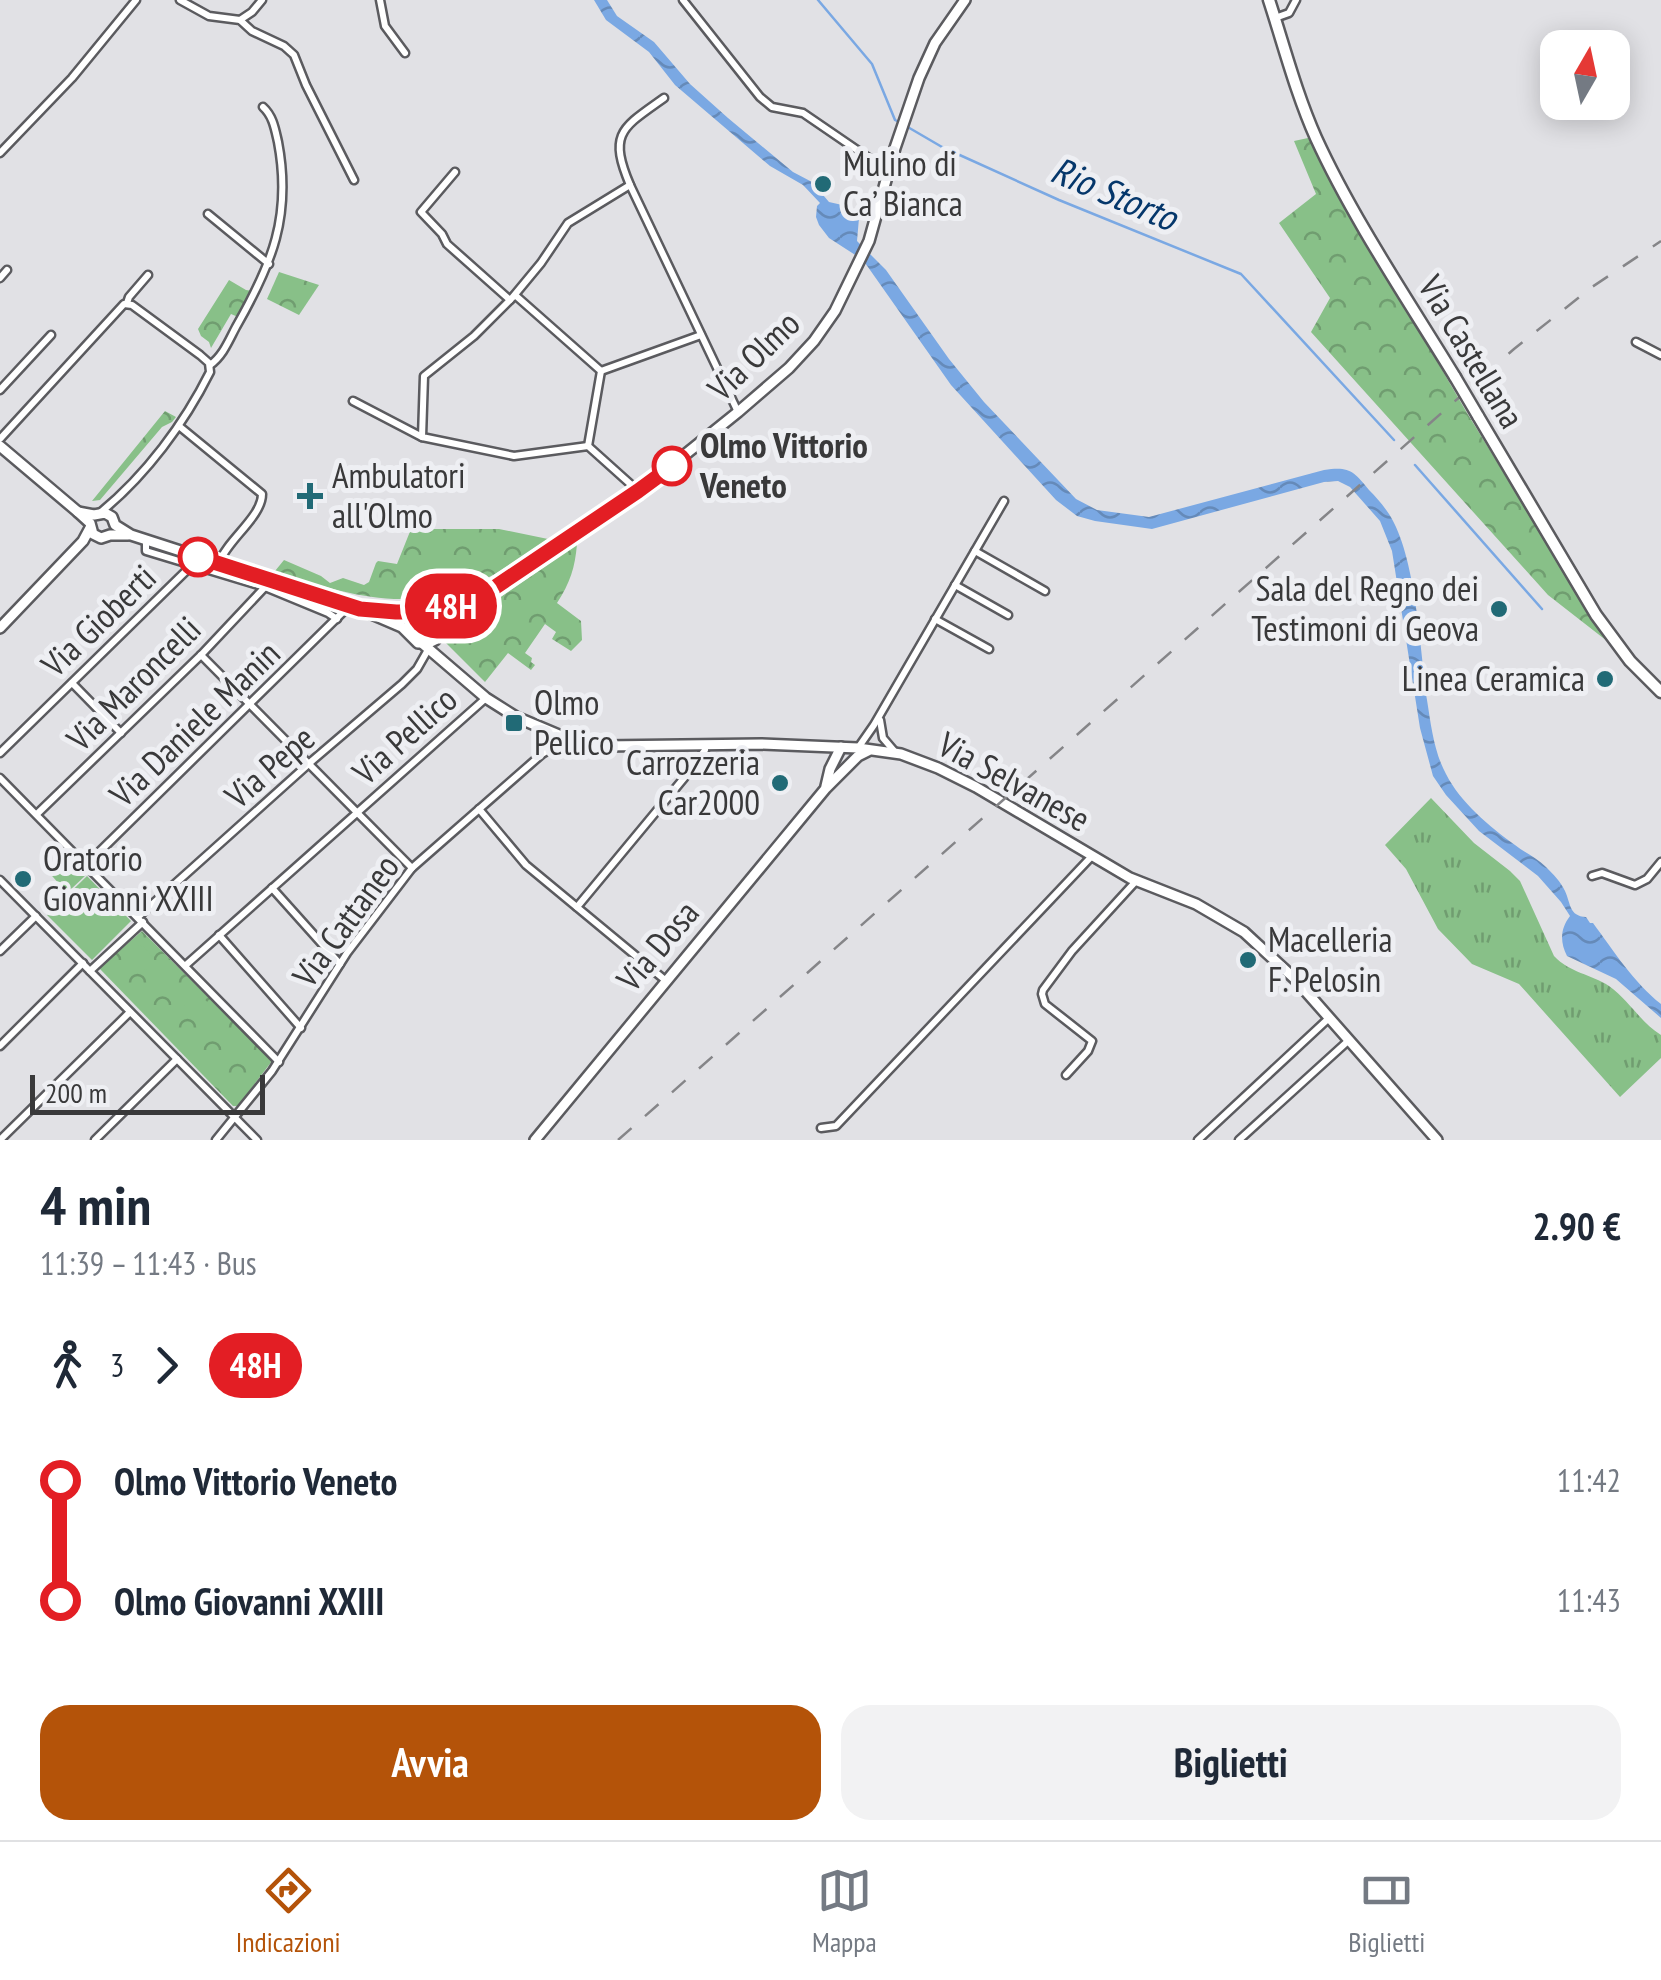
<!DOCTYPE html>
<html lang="it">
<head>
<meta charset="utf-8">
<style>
	:root { --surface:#fff; --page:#f2f2f3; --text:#1f2937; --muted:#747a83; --line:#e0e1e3; --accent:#b45309 }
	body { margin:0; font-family:"PT Sans Narrow",sans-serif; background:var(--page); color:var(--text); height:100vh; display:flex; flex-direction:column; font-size:38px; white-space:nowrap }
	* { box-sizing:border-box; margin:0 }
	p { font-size:32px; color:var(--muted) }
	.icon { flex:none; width:55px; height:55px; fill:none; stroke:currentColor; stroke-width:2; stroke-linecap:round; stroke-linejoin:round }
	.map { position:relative; height:1140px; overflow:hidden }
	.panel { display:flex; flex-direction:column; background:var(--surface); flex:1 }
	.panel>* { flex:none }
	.badge { padding:0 20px; border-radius:32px; font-size:35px; line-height:65px }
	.needle { width:65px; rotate:9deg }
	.fabs { position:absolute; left:1540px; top:30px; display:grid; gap:20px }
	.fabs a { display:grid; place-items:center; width:90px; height:90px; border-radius:20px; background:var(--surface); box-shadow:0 5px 25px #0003; font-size:50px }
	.scale { position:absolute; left:30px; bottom:25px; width:235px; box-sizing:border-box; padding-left:10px; border:5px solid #39393a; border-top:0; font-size:28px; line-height:35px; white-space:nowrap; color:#39393a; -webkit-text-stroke:8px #eeeff3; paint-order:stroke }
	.map>.badge { position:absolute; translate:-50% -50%; box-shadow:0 0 0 5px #fff }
	.legs { display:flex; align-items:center; gap:15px; height:110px; padding:0 40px; font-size:32px }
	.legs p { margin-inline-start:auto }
	.headline { display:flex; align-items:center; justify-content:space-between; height:170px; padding:0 40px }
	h1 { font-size:55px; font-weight:800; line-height:75px }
	.cta { display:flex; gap:20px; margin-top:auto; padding:20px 40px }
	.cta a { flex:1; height:115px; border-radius:30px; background:var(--accent); color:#fff; font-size:40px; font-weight:800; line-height:115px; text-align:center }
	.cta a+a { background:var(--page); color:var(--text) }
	ul { padding:0 40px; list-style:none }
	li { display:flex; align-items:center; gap:35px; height:120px; font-size:38px }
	li i { display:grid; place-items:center; width:15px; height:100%; margin:0 12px; background:currentColor }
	li i::after { content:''; width:25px; height:25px; margin:-12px; border:8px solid; border-radius:50%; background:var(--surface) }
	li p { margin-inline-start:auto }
	li:first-child i { background:linear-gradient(#0000 50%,currentColor 0) }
	li:last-child i { background:linear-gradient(currentColor 50%,#0000 0) }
	.menu { display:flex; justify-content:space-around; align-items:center; height:140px; border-top:2px solid var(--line); background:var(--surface); font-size:28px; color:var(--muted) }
	.menu a { display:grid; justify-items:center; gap:5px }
	.menu .selected { color:var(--accent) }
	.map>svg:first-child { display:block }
	.grass { fill:url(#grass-tufts) }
	.forest { fill:url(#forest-crowns) }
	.garden { fill:#88c088 }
	.water { fill:url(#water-waves) }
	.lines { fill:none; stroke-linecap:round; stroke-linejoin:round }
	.stream { stroke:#7aa8e3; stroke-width:2.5 }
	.street-casing { stroke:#5b5b5f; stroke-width:11 }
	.secondary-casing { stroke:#5b5b5f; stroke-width:14 }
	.primary-casing { stroke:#5b5b5f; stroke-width:15 }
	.street { stroke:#fff; stroke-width:6 }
	.secondary { stroke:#fff; stroke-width:9 }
	.primary { stroke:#fff; stroke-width:10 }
	.rail { stroke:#858588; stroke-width:2.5; stroke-dasharray:18 18; stroke-linecap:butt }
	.primary-bridge-casing { stroke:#5b5b5f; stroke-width:15; stroke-linecap:butt }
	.primary-bridge { stroke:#fff; stroke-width:10 }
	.line-1-casing { stroke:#fff; stroke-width:22 }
	.line-1 { stroke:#e31e24; stroke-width:15 }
	.poi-dot { fill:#216a76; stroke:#eeeff3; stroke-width:4 }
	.stop-1-dot { fill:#fff; stroke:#e31e24; stroke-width:5 }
	.labels { text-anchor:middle; stroke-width:10; stroke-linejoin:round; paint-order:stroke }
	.poi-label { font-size:35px; fill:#39393a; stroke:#eeeff3; text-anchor:start }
	.street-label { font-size:35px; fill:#39393a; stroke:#eeeff3 }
	.stop-label { font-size:35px; font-weight:bold; fill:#39393a; stroke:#eeeff3; text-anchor:start }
	.water-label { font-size:38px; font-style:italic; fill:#05376b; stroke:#eeeff3 }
</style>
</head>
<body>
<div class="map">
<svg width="1661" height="1140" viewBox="0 0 1661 1140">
	<defs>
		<pattern id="grass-tufts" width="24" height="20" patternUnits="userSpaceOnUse" patternTransform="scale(2.5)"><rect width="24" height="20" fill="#88c088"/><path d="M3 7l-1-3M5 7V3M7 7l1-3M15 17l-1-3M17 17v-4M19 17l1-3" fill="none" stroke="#709d70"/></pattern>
		<pattern id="forest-crowns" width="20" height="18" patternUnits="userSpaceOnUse" patternTransform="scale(2.5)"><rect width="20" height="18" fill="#88c088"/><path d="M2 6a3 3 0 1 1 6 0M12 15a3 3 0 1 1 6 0" fill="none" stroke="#709d70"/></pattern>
		<pattern id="water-waves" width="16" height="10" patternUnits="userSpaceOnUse" patternTransform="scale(2.5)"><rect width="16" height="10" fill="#7aa8e3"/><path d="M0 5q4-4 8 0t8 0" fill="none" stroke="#658ab9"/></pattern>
	</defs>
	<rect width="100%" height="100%" fill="#e1e1e5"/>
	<path class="grass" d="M1431,798L1474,843L1510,871L1520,881L1554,956C1570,973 1591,974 1609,986C1629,1000 1640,1022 1661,1035V1058L1620,1097L1519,984L1472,964L1438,929L1406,869L1385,845Z"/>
	<g class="forest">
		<path d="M1308,138L1467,413L1607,641L1548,595L1311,332L1330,298L1279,223L1316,194L1294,141Z"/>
		<path d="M279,272L319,285L299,315L267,299Z"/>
		<path d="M229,280L246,290L253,291L238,317L231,314L211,348L209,342L201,336L198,329Z"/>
		<path d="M165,411L176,417L172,422L162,427L100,500L92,501Z"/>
		<path d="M411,529H499L548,539C530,551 513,563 495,574C416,617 354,597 275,571L284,560L321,576L330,583L343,578L364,585L369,582L376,563L378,561L397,564Z"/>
		<path d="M577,544C575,568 570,583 557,603L581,621L582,640L571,651L552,639L556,632L545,624L525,653L532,658L531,662L535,665L531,670L508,653L485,682L444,641C446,623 465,614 480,605L485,608Z"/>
		<path d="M63,852L86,875L67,893L46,869Z"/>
		<path d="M142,931L272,1061L238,1106H233L99,968Z"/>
	</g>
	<g class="garden">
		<path d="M87,876L131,921L92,960L47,915Z"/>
		<path d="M138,945L144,947L154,959V965L149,970L142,969L130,957V949Z"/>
		<path d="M197,992L225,1019L211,1033L184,1005Z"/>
	</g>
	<path class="water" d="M594,0H607L617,16L654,42L690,84L728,118L793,172L812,182L829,202L851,207L859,218L857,241L886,270L949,359L984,402L1076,499L1097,510L1149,517L1324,470C1349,466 1354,471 1369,490C1376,497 1383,505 1389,514C1416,556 1420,648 1427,700C1431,725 1434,752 1446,774C1460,802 1490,827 1515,845C1525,853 1537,858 1546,867C1553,874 1561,882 1565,891C1571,904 1569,916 1586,917L1590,923H1593C1613,950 1634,983 1661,1004V1018L1616,979L1567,956C1560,942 1560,929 1570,916L1561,902L1538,876L1479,831L1446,795L1433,776L1420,728L1392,551L1380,521L1350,487L1338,481L1324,482L1152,529L1095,521L1077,516L1056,500L951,385L863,260L829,238L819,225L816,217L817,206L820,203L803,185L770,166L675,85L649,52L606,20Z"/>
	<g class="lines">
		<g class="stream">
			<path d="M818,0L872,64L895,120L899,122"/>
			<path d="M906,126L942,147L1059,200L1241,274L1394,440"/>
			<path d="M1415,465L1542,609"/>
		</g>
		<g class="street-casing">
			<g id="street">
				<path d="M180,0L209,16L240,20L252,31L284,46L294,55L306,85L354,180"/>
				<path d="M380,0L385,26L405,53"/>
				<path d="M683,0L760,97L772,107L803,113L879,165L889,168"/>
				<path d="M1275,18L1289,13L1296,0"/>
				<path d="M240,20L252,12L262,0"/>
				<path d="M0,153L72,78L136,0"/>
				<path d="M455,172L421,212L442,234L447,244L510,300"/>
				<path d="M630,185C608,133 622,128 664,98"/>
				<path d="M208,214L269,264"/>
				<path d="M0,278L7,270"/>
				<path d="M515,295L601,371L588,446"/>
				<path d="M127,303L129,297L148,275"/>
				<path d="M1636,342L1661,355"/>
				<path d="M210,365C223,356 229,340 236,327C272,264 292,216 278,142C275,129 273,116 263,107"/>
				<path d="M601,371L701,335"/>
				<path d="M0,390L51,335"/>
				<path d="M353,401L422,437"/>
				<path d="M179,426L262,494C262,517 227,540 219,563"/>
				<path d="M0,439L124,304L132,305L200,355L209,363L210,372C184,424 146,475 101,512"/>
				<path d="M637,490L588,446L514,456L422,437L424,376L474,336L512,298L541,263L568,223L630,185L738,412"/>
				<path d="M146,540V551L265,587L328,613L337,619"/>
				<path d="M975,551L1045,591"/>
				<path d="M955,585L1008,615"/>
				<path d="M935,619L989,649"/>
				<path d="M201,655L412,868"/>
				<path d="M72,683L121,733"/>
				<path d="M880,720L883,738L895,752"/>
				<path d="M539,728L544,739L542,753"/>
				<path d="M858,748L874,725L1004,501"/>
				<path d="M0,753L186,571L188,565"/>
				<path d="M0,778L279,1062"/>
				<path d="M479,809L526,865L665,980"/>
				<path d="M37,814L201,655L265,587L267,581"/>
				<path d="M87,864L349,606"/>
				<path d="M1592,876L1602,873L1635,885L1647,879L1661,862"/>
				<path d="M0,880L257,1140"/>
				<path d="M272,888L340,964"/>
				<path d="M577,907L684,778L705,750V744"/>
				<path d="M138,917L313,760L402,684L417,669L429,648"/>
				<path d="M219,935L301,1028"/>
				<path d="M0,951L36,916"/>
				<path d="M186,965L486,698"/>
				<path d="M90,971L143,922"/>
				<path d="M0,1046L83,963"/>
				<path d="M1066,1075L1088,1051L1092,1041L1045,1004L1042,994L1043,990L1072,951L1137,880"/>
				<path d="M821,1128L836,1126L1092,856"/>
				<path d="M0,1140L130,1012"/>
				<path d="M95,1140L177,1059"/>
				<path d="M216,1140L272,1071L347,953L412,868L542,754L568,739"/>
				<path d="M1198,1140L1329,1018"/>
				<path d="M1239,1140L1348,1041"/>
			</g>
		</g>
		<g class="secondary-casing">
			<g id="secondary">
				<path d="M0,446L78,512L90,523L93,534L101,538L110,535H128"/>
				<path d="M78,512L94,515L105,513L112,517L115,525L131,535L360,609L402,627L418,643H429L435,640L445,625L479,597L656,478L738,412L789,368L814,341L835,311L869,241L895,148L919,78L935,43L965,0"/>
				<path d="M370,610L412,611L423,607L439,609L476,598"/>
				<path d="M0,628L83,541L90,528"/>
				<path d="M423,644L486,698L516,717L573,741L603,746L761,744L858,748L901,754L938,768L976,787L1130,878L1196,904L1244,932L1295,979L1437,1140"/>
				<path d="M826,786L830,769L841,747"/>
				<path d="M535,1140L826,788L858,756L868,751"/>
			</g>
		</g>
		<g class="primary-casing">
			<g id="primary">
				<path d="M1269,0C1284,46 1296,93 1316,138C1353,219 1408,300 1455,377"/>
				<path d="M1478,416L1596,615L1630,661L1661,692"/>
			</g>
		</g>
		<use href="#street" class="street"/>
		<use href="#secondary" class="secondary"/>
		<use href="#primary" class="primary"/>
		<path class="rail" d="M618,1140L1514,349L1592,287L1661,241"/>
		<g class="primary-bridge-casing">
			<path id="primary-bridge" d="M1455,377L1478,416"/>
		</g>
		<use href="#primary-bridge" class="primary-bridge"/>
	</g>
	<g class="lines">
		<g class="line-1-casing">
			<path id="line-1" d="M198,557L360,609L396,612H412L423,607L439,609L479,598L638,491L672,466"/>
		</g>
		<use href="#line-1" class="line-1"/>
	</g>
	<g class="poi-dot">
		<circle cx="823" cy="184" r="10"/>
		<path d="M305 481h10v10h10v10h-10v10h-10v-10h-10v-10h10z"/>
		<circle cx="1499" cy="609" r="10"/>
		<circle cx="1605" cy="679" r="10"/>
		<rect x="504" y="713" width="20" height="20" rx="5"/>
		<circle cx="780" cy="783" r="10"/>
		<circle cx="23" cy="879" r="10"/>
		<circle cx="1248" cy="960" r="10"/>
	</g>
	<g class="stop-1-dot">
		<circle cx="672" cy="466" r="18"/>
		<circle cx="198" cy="557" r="18"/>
	</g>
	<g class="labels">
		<g class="poi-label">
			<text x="843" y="176">Mulino di<tspan x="843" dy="40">Ca’ Bianca</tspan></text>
			<text x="332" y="488">Ambulatori<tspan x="332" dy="40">all'Olmo</tspan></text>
			<text x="1479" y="601" text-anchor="end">Sala del Regno dei<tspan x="1479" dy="40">Testimoni di Geova</tspan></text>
			<text x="1585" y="691" text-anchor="end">Linea Ceramica</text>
			<text x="534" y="715">Olmo<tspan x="534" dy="40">Pellico</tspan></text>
			<text x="760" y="775" text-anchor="end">Carrozzeria<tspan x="760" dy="40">Car2000</tspan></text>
			<text x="43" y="871">Oratorio<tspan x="43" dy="40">Giovanni XXIII</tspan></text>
			<text x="1268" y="952">Macelleria<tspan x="1268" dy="40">F. Pelosin</tspan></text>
		</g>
		<g class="street-label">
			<text transform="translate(1471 352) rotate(59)" y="12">Via Castellana</text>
			<text transform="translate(754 356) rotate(-44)" y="12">Via Olmo</text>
			<text transform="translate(99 621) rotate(-44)" y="12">Via Gioberti</text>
			<text transform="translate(134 684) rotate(-45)" y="12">Via Maroncelli</text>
			<text transform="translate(195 724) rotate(-44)" y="12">Via Daniele Manin</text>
			<text transform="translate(405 736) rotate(-42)" y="12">Via Pellico</text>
			<text transform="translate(270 767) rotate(-41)" y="12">Via Pepe</text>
			<text transform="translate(1014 782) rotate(29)" y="12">Via Selvanese</text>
			<text transform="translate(346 921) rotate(-54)" y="12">Via Cattaneo</text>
			<text transform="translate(658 946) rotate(-50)" y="12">Via Dosa</text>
		</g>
		<g class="stop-label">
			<text x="700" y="458">Olmo Vittorio<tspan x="700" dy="40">Veneto</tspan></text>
		</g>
		<g class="water-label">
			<text transform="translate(1114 194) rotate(23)" y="13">Rio Storto</text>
		</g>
	</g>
</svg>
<div class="fabs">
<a><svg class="needle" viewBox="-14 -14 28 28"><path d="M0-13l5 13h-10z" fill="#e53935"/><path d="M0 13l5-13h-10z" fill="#747a83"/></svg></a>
</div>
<div class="scale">200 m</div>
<b class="badge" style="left:451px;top:606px;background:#e31e24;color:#fff">48H</b>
</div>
<section class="panel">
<div class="headline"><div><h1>4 min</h1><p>11:39 – 11:43 · Bus</p></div><b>2.90 €</b></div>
<div class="legs"><svg class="icon" aria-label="walk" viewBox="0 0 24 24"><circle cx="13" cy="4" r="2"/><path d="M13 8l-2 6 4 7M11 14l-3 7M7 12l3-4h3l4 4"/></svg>3<svg class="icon" aria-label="forward" viewBox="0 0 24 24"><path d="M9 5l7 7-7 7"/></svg><b class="badge" style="background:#e31e24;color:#fff">48H</b></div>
<ul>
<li><i style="color:#e31e24"></i><b>Olmo Vittorio Veneto</b><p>11:42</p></li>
<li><i style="color:#e31e24"></i><b>Olmo Giovanni XXIII</b><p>11:43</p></li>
</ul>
<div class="cta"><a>Avvia</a><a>Biglietti</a></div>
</section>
<nav class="menu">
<a class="selected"><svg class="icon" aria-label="directions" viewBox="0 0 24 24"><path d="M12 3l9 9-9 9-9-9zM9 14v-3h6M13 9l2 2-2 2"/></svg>Indicazioni</a>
<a><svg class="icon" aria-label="map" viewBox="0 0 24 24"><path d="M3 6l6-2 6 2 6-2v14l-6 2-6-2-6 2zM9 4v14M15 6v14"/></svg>Mappa</a>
<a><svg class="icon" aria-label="tickets" viewBox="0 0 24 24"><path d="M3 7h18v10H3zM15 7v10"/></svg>Biglietti</a>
</nav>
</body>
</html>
